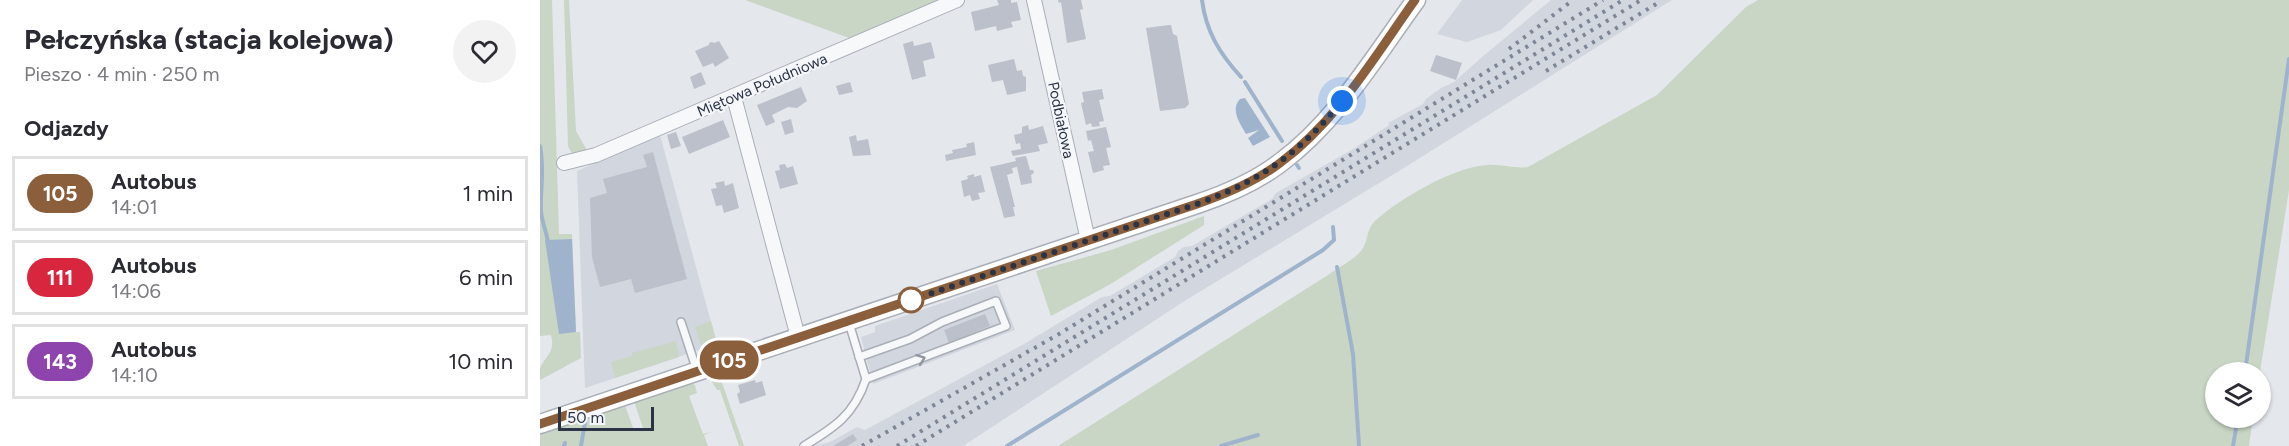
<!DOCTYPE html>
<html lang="pl">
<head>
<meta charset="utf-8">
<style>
	:root { --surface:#fff; --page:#f2f2f3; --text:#2b2b33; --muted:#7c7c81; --line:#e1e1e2 }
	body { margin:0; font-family:Figtree,sans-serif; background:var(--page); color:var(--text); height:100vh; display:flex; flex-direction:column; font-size:22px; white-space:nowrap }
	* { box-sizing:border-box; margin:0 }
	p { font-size:20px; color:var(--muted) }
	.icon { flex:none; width:33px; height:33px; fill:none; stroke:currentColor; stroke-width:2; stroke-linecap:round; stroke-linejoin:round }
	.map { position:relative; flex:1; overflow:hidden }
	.side { display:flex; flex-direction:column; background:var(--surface); width:540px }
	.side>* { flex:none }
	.badge { padding:0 12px; border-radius:20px; font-size:21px; line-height:39px }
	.tools { position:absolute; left:1665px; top:362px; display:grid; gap:12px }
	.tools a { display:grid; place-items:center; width:66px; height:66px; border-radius:50%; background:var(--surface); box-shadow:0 2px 4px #0004; font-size:30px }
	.scale { position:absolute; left:18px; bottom:15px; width:96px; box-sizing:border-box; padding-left:6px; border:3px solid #2b3445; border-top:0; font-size:16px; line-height:21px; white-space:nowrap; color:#2b3445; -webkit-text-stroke:4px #f4f6f9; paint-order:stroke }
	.you { position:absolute; width:30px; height:30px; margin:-15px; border:4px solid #fff; border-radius:50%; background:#1a73e8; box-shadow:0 0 0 9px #1a73e833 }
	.map>.badge { position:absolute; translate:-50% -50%; box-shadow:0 0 0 3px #fff }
	h2 { padding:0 24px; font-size:22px; line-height:54px }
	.round { display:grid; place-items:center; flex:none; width:63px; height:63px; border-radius:32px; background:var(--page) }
	.head { display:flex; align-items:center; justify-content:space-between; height:102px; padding:0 24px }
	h1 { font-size:28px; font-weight:700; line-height:45px }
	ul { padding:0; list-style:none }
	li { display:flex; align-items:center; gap:18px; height:75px; margin:0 12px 9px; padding:0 12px; border:3px solid var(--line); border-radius:0px }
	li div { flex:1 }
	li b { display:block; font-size:22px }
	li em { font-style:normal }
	li .badge { min-width:66px; font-weight:700; text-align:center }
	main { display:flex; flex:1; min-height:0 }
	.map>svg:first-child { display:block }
	.built { fill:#d2d6de }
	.green { fill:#c9d6c5 }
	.water { fill:#9fb4cc }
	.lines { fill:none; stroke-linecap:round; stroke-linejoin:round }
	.stream { stroke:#9fb4cc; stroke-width:4 }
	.building { fill:#bbc0ca }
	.lane-casing { stroke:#a9aeb7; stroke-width:10 }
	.street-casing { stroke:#a9aeb7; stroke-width:16 }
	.secondary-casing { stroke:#a9aeb7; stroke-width:21 }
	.lane { stroke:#f7f8fa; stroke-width:7 }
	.street { stroke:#f7f8fa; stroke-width:14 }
	.secondary { stroke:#fff; stroke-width:18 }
	.rail { stroke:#7d8696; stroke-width:4; stroke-dasharray:3 6; stroke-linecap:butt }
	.oneway { stroke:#9196a0 }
	.line-casing { stroke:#fff; stroke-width:14 }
	.line { stroke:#8b5e3c; stroke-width:9 }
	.walk { stroke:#2b3445; stroke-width:6; stroke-dasharray:0 10.8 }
	.stop-dot { fill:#fff; stroke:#8b5e3c; stroke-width:3 }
	.labels { text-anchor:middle; stroke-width:4.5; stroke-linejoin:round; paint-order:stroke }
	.street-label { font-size:15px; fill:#2b3445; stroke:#f4f6f9 }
</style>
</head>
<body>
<main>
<section class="side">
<div class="head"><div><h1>Pełczyńska (stacja kolejowa)</h1><p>Pieszo · 4 min · 250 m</p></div><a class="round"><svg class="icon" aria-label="heart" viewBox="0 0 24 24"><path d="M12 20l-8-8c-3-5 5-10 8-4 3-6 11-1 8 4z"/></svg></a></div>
<h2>Odjazdy</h2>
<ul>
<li><span class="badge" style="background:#8b5e3c;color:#fff">105</span><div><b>Autobus</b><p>14:01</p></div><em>1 min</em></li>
<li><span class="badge" style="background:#d7263d;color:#fff">111</span><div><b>Autobus</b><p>14:06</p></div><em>6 min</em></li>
<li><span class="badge" style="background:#8e44ad;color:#fff">143</span><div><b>Autobus</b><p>14:10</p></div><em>10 min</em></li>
</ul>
</section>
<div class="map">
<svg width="1749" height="446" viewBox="0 0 1749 446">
	<rect width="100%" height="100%" fill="#e4e7ec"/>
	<g class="built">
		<path d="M922,0H993L961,30L927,42L897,34Z"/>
		<path d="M1011,0H1132L859,171L646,300L423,446H273L290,442L317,427L325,430L484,344L562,297L570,296L635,257L638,251L644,247L652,246L732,199L736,193L815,148L849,125L848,123L883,104L886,99L901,88L914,82L942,57Z"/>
		<path d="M120,135L177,344L45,388L37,171Z"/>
		<path d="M457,284L475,330L333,384L321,337L335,332V326Z"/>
	</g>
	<g class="green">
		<path d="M0,0H12L19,234H32L36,332H40L41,358L0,380C0,376 0,372 0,369C4,356 16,354 11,335L0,336Z"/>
		<path d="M24,0H29L36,131L48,152L37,156L31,152L28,146Z"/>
		<path d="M205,0H398L386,7L312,39Z"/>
		<path d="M1218,0H1749V190L1720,372H1676V417H1713L1709,446H518L788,275C797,268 815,259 821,251C828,243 826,230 834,222C858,199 914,167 947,165C962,164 974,169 988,167L1117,95L1206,7Z"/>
		<path d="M664,216V225L569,285L511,316L496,271L571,250Z"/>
		<path d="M171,321L177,344L164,348L160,343L155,327Z"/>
		<path d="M136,341L139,357L75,378L71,362L92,356V353Z"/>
		<path d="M179,374L204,446H199L180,390H177L172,382V377Z"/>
		<path d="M150,383L155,385L157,393L149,396L163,434L172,432L164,435L168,446H0V435L85,405L94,431L103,428L94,401Z"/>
	</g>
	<g class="water">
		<path d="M705,98L730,137L713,146L708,138L719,130L706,134C700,123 690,110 700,99Z"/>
		<path d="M32,239L36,332L19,334L5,240Z"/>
	</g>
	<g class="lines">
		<g class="stream">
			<path d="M662,0C666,32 680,54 701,77"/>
			<path d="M705,82L742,141"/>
			<path d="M0,146C5,172 0,187 1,211C2,224 7,232 8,243"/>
			<path d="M757,165L759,168"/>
			<path d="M797,267L813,354L819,446"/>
			<path d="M1705,372L1749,59"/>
			<path d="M24,446L25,443"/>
			<path d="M41,446L45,423"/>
			<path d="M467,446L783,250L794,240L793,227"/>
			<path d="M681,446L718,435"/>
			<path d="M1693,446L1698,417"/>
		</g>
	</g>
	<g class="building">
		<path d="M457,0H471V3L477,2L481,20L471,22L473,27L457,31L456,26L435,31L431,12L459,5Z"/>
		<path d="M518,0H541L543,9L540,10L546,39L527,43L521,2L519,3Z"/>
		<path d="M629,25H631L633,34L637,36L649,104L645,108L620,111L606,28Z"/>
		<path d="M179,41L189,58L175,67L173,63L163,67L155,51L169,45V43L172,42L174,43Z"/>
		<path d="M373,41L374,46L391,42L395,58L383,61L386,76L372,80L363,44Z"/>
		<path d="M896,55L922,63L916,80L890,71Z"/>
		<path d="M474,59L477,71L482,70L483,76L486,77V91L467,95L463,80L452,82L448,65Z"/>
		<path d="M161,72L166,84L154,89L150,77Z"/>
		<path d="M310,82L313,92L299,95L296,86Z"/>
		<path d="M261,87L267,101L257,108L248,107L232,115L235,122L226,126L217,105Z"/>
		<path d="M562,89L564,99L559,100L564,121L559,122L560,126L552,127L551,123L546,125L541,103L544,102L542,92Z"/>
		<path d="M251,119L254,132L245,135L241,122Z"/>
		<path d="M183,120L190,137L149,154L142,137Z"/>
		<path d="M488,125L489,130L503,126L508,143L498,145L500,151L473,156L471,151L481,149L480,143L476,144L474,135L482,133V127Z"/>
		<path d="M566,127L571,147L566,148L570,165L563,166L564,170L553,173L548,152L554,151L551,140L548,141L546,131Z"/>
		<path d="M136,132L141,146L131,149L127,135Z"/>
		<path d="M316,135L317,141L328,139L331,155L313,156L309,137Z"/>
		<path d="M434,142L436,155L406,161L405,155L413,153L412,150L427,147L426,144Z"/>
		<path d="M113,152L147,279L95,293L91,279L60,287L52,257L50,198L67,193L63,179L107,167L103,155Z"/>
		<path d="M486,156L490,170H493L494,173L491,175L492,183L481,185L477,167L472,168L473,173L467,175L475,207H473L475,216L464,218L450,167L476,161L475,158Z"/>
		<path d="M245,164L247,168L253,166L258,184L240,189L235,171L240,170L239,165Z"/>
		<path d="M434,174V177L441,175L445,192L438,193L440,199L432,201L430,195L424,197L421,181L428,179L427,176Z"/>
		<path d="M184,181L185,186L193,183L199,208L184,213L182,205L176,206L171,189L177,188L175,183Z"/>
		<path d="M445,314L450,326L409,343L404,330Z"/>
		<path d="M215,380L216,383L222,381L226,395L200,404L197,394L200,392L198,385Z"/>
		<path d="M313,434L317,440L307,446H293Z"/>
	</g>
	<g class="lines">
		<g class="lane-casing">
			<g id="lane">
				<path d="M141,322L157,371"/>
				<path d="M319,357L370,339L402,322L456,301L466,326L326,379"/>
				<path d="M264,446C295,427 314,415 326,379L309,323"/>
			</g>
		</g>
		<g class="street-casing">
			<g id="street">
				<path d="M494,0L548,240"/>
				<path d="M194,97L258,337"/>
				<path d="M24,163L56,155L417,0"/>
			</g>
		</g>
		<g class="secondary-casing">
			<path id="secondary" d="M0,424L657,204C687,194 715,182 740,163C797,121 835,56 876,0"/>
		</g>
		<use href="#lane" class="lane"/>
		<use href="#street" class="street"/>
		<use href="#secondary" class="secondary"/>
		<g class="rail">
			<path d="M969,49L1033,0"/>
			<path d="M1006,71L1121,1"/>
			<path d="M322,446L519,334L1063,0"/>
			<path d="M357,446L1083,0"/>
			<path d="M376,446L1101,0"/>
		</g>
	</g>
	<defs><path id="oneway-chevron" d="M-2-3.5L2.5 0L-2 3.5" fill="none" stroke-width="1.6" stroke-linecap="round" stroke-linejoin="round" transform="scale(1.5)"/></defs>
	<use class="oneway" href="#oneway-chevron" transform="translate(381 359) rotate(-21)"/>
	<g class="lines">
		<g class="line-casing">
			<path id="line" d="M0,424L657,204C686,194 715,182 740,163C797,121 835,56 875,0"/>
		</g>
		<use href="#line" class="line"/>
		<path class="walk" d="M371,300L657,204C720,181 760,153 802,101"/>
	</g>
	<circle class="stop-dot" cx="371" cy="300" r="12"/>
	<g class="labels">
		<g class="street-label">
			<text transform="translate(222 85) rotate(-23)" y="5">Miętowa Południowa</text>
			<text transform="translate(521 120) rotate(78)" y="5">Podbiałowa</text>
		</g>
	</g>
</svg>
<div class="tools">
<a><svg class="icon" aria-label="layers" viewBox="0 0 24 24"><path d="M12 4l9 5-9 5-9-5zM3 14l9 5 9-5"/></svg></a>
</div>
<div class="scale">50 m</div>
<div class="you" style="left:802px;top:101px"></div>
<b class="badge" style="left:189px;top:360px;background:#8b5e3c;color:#fff">105</b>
</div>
</main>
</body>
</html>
